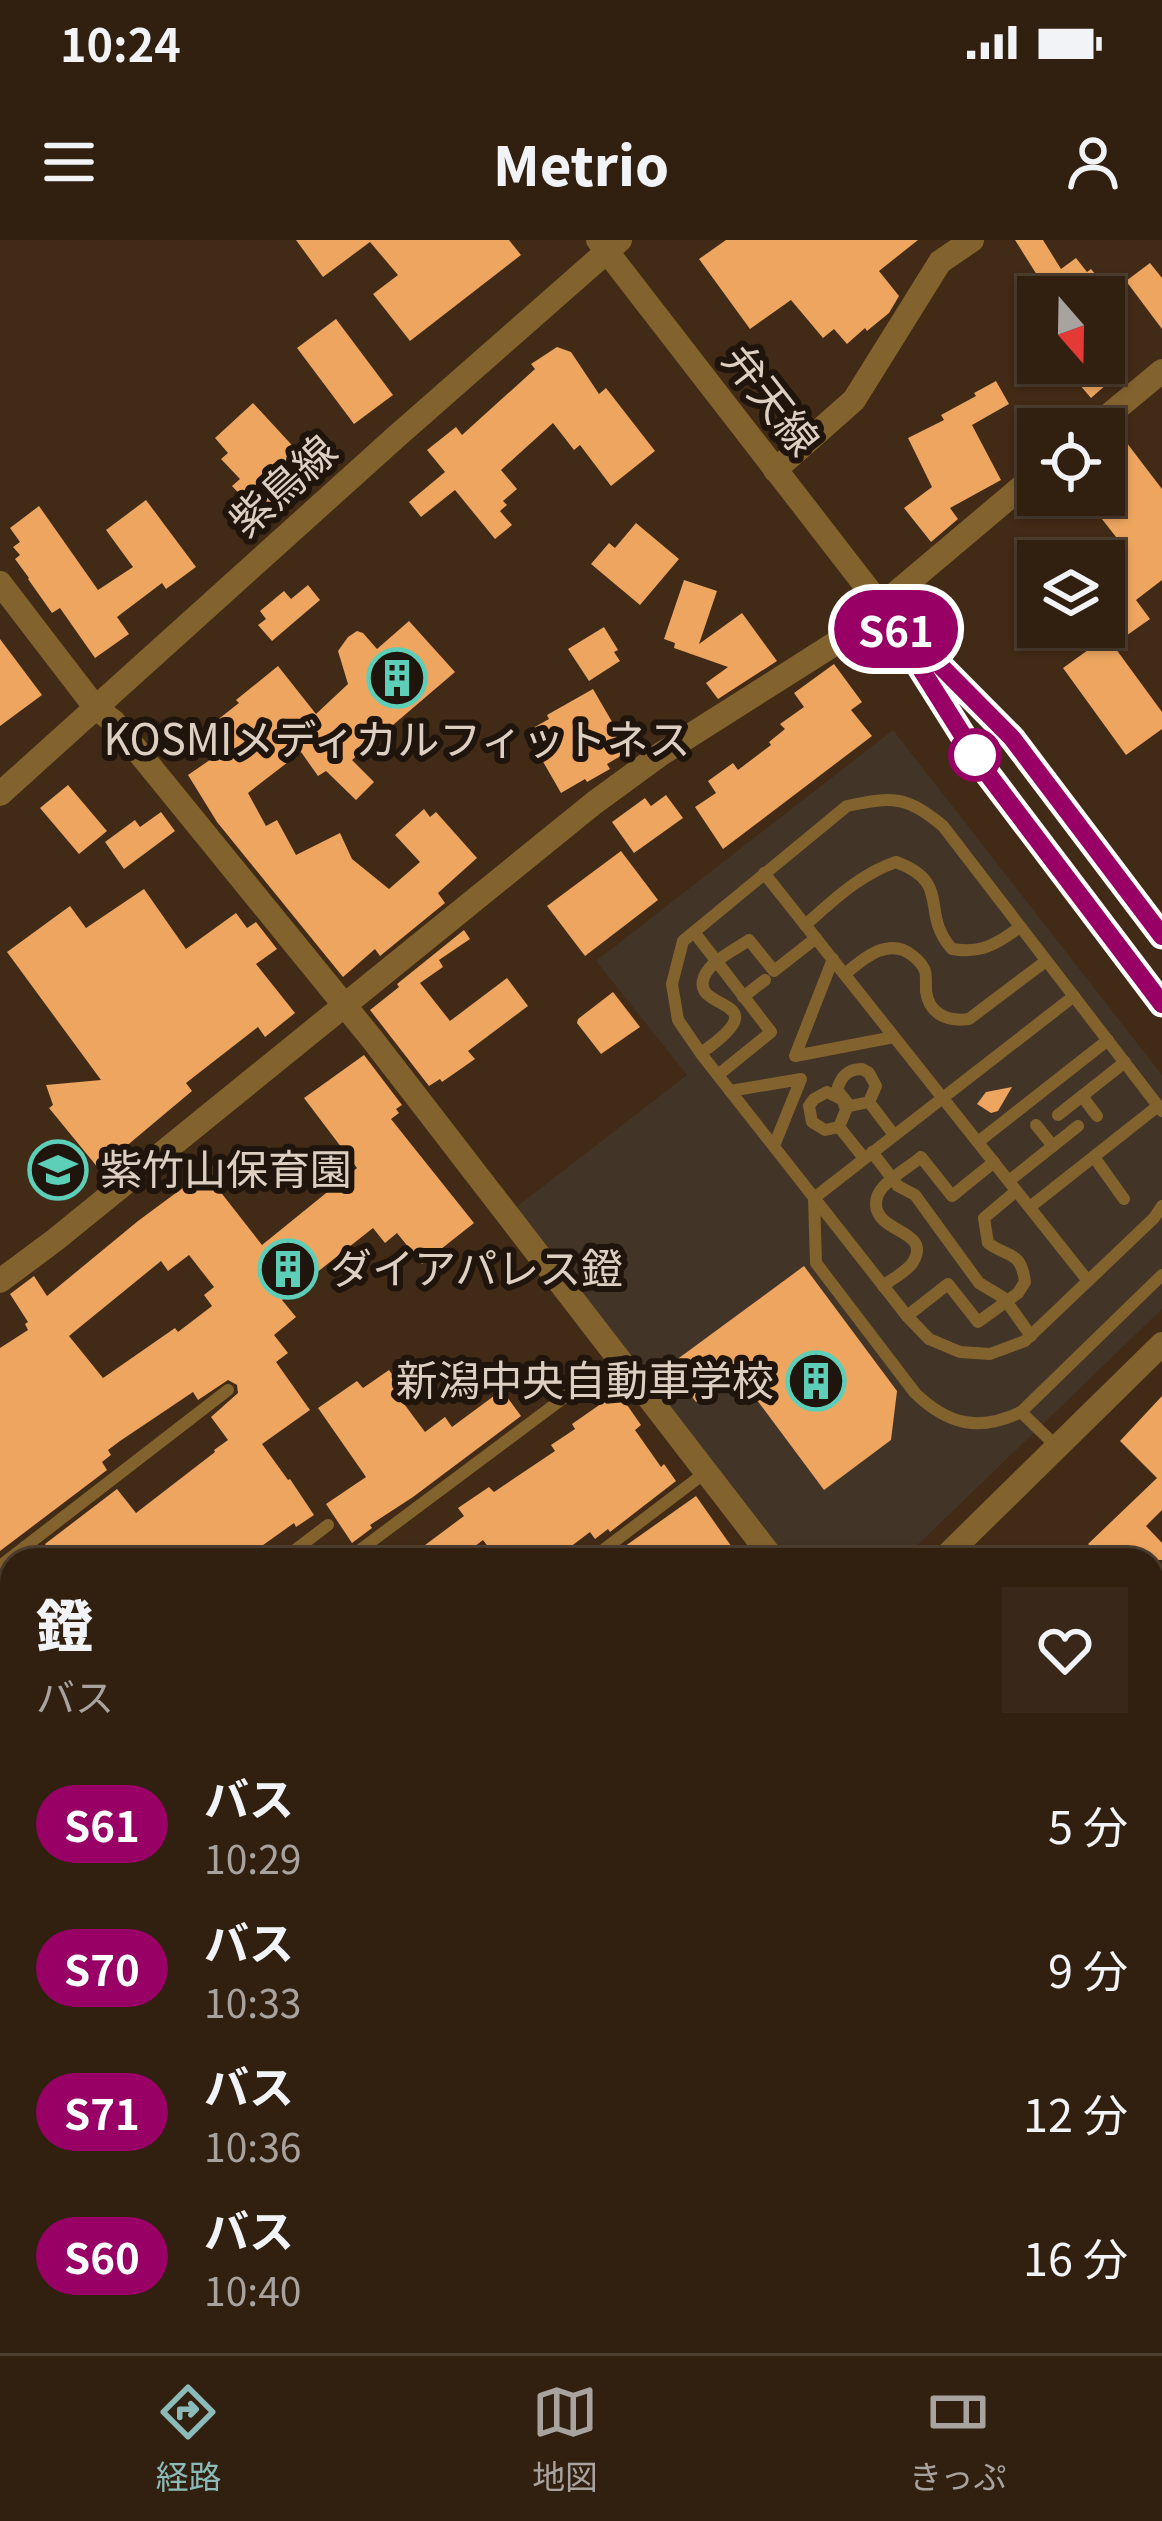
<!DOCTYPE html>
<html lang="ja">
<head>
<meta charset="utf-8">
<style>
	:root { --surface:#312010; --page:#392819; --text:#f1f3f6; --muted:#a8a39f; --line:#4c3e30; --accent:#8bbbb9 }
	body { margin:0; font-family:Georgia,"Noto Sans JP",serif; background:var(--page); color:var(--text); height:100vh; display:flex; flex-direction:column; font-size:45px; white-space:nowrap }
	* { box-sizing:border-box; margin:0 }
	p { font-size:39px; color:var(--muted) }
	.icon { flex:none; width:66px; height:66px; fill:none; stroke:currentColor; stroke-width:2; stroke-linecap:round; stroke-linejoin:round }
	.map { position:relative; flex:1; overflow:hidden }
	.panel { position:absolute; left:0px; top:1308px; width:1164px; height:807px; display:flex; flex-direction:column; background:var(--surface); border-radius:36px 36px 0 0; box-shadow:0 3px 9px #0004,0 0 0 3px var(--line) }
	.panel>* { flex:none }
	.badge { padding:0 24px; border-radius:39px; font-size:42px; line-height:78px }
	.needle { width:78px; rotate:160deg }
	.buttons { position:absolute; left:1017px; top:36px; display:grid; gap:24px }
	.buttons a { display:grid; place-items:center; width:108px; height:108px; border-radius:0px; background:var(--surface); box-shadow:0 3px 9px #0004,0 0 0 3px var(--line); font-size:60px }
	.map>.badge { position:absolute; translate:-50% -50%; box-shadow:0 0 0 6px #fff }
	.round { display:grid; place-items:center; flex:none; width:126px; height:126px; border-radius:0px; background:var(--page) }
	.overview { display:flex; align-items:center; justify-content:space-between; height:204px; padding:0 36px }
	h1 { font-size:57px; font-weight:800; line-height:90px }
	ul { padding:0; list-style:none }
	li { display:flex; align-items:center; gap:36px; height:144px; padding:0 36px }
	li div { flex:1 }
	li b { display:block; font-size:45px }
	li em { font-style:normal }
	li .badge { min-width:132px; font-weight:700; text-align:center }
	.status { display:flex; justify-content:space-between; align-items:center; height:84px; padding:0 60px; background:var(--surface); direction:ltr }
	.status svg { height:33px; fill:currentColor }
	header { display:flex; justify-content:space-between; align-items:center; height:156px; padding:0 36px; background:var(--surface); font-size:54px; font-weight:800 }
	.tabs { display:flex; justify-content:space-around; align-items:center; height:168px; border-top:3px solid var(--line); background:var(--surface); font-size:33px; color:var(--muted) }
	.tabs a { display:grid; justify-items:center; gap:6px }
	.tabs .active { color:var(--accent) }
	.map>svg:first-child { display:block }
	.commercial { fill:#433428 }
	.building { fill:#eda55f; fill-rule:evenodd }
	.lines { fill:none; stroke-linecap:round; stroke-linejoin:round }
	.path { stroke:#7a6655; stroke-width:4.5; stroke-dasharray:3 9; stroke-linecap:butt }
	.service { stroke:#82622d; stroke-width:12 }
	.minor { stroke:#82622d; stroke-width:24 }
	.tertiary { stroke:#82622d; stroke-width:24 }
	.line-casing { stroke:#fff; stroke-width:27 }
	.line { stroke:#906; stroke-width:18 }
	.stop-dot { fill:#fff; stroke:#906; stroke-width:6 }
	.labels { text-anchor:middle; stroke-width:12; stroke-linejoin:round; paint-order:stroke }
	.street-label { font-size:42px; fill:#decfc3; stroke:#20150c }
	.poi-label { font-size:42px; fill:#decfc3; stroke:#20150c; text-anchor:start }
</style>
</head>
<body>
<div class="status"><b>10:24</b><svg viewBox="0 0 49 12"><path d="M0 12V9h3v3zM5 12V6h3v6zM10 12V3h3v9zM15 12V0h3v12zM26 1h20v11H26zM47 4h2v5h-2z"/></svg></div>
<header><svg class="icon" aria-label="menu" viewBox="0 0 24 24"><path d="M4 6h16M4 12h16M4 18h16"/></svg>Metrio<svg class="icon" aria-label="person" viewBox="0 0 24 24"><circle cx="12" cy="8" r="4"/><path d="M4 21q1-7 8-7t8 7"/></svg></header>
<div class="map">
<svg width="1162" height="2113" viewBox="0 0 1162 2113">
	<rect width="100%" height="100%" fill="#412a16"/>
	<path class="commercial" d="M893,490L1162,835V1069L902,1320H785L515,968L687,835L596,721Z"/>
	<g class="building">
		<path d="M296,0H509L521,15L410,101L373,54L398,35L370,2L323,37Z"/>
		<path d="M726,0H918L879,31L899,56L889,73L867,91L865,88L847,104L834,89L823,98L791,60L750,89L699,19Z"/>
		<path d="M1015,0H1043L1061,29L1076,18L1087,32L1091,29L1104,45L1099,49L1105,57H1024L1042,43Z"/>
		<path d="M1150,23L1162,38V89L1126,41Z"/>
		<path d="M336,79L393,155L354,184L297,108Z"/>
		<path d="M557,107L571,112L599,154L606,148L655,211L611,246L580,205L574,210L553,183L501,230L517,249L503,261L507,265L500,271L512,285L495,299L455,250L421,277L409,262L445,232L427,210L456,187L462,195L535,129L531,124Z"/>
		<path d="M1061,123H1105L1116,136L1091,158Z"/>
		<path d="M996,141L1009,164L972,185L1001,240L950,268L958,279L931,302L904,268L932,247L908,198L944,180L941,175L976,156L974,153Z"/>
		<path d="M253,163L313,228L268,268L258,257L250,265L232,246L240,239L221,219L228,213L215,198Z"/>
		<path d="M1120,194L1162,249V340L1136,360L1150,379L1113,405L1162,472V489L1126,515L1063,428L1095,405L1082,387H1104V315L1120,302L1083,255H1104V207Z"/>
		<path d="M146,260L196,327L166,349L162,343L117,377L129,394L95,418L60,368L52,373L28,339L29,338L15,319L20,315L13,307L20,302L10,288L39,266L98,350L133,327L106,290Z"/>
		<path d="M636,283L679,319L640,365L591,324L609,303L615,308Z"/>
		<path d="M684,340L717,351L699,404L742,373L777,421L718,459L706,443L728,427L674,408L675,403L664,399Z"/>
		<path d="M308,345L320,360L272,401L258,385L266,379L260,371L284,351L291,359Z"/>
		<path d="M409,381L455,432L352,520L374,542L356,560L326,531L318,536L301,512L248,553L266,586L277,580L296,615L340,593L352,619L389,649L420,622L395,595L424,569L430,577L436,572L477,618L438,653L445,663L380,716L375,709L343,737L217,582L188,535L233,504L216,481L239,463L236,460L278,426L316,474L348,444L338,411L348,397L357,391L363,393L377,409Z"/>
		<path d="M604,387L618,410L614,412L620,421L589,441L568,409Z"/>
		<path d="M0,399L42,455L0,486Z"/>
		<path d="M834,424L862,462L851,470L872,496L723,609L695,567L716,553L708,541L733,523L738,530L771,505L769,502L785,489L780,484L804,467L794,453Z"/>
		<path d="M593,449L629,511L607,524L610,529L587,542L585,539L561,553L526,492L549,479L547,475Z"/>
		<path d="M68,545L107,591L79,614L40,568Z"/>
		<path d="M666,555L683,578L634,613L612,582L645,558L651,566Z"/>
		<path d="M161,572L175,591L124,629L105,602L135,580L140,587Z"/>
		<path d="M621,611L658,660L585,716L547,666Z"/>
		<path d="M144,649L186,709L236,673L247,688L256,682L277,709L256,724L295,773L265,797L258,787L186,843L192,851L99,929L49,868L53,865L46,845L101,840L7,712L70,666L86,688Z"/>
		<path d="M464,690L470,699L439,720L443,727L420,743L450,781L507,738L528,766L468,811L475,819L442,842L440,839L429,846L370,770L399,747L397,744Z"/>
		<path d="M613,752L640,787L601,814L577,783L578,779Z"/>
		<path d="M364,815L402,865L396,869L399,873L391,879L474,983L422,1024L397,993L385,1003L373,988L282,1060L296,1077L274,1095L288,1113L276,1122L310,1170L262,1204L288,1240L290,1239L314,1275L296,1287L294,1283L242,1320H57L45,1304L117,1249L136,1273L215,1212L214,1210L228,1200L211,1177L238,1153L237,1145L228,1140L198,1160L193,1152L120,1201L108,1210L111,1215L102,1222L107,1230L0,1311V1108L28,1090L25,1084L28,1082L10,1054L34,1036L47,1056L138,981L215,924L229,943L219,950L262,1005L357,928L304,858ZM189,1015L214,1047L204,1055L212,1066L178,1092L175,1088L103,1138L69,1096L161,1021L168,1031Z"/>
		<path d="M1012,847L998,871L991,873L977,864L986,852Z"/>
		<path d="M804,1026L897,1151L891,1200L824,1250L736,1132L696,1162L668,1126Z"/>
		<path d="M389,1130L402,1148L396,1153L425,1192L445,1177L452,1187L502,1150L521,1176L413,1257L370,1285L372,1288L352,1303L326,1264L366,1237L318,1168L357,1141L363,1148Z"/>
		<path d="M618,1152L641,1185L635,1190L661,1227L664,1224L676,1241L610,1292L608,1289L595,1299L590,1292L553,1320H498L483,1300L457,1320H405L464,1276L458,1268L489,1247L494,1252L555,1211L551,1205L575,1189L572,1184Z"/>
		<path d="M1162,1156V1270L1146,1286L1162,1303V1320H1139L1126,1305L1110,1320H1103L1088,1304L1157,1238L1120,1201Z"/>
		<path d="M696,1256L741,1320H629L621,1309Z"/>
	</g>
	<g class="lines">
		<path class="path" d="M0,1875L12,1892"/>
		<g class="service">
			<path d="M764,633L1088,1041"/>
			<path d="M805,685C833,661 860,634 896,622C953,643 919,672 952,709C981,714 997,704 1020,687"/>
			<path d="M694,692L771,792L718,835"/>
			<path d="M833,719L795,816L894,797"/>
			<path d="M845,734C864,718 889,696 913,716C918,720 923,725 925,731C926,733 926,750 926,751C929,774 947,782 969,779L1046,721"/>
			<path d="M1074,756L814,958L816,1023L915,1153C948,1185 979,1192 1021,1172L1162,1035"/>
			<path d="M743,757L765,740"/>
			<path d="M701,813C783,756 690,773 704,737C710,721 736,709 749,700L774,731L816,698"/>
			<path d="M730,851L801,839L774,906"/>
			<path d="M1082,856L1097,876"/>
			<path d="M869,862L850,866L837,850C841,837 847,829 862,829L869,833L876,846L869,862L894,895"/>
			<path d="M1162,871L943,586C906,556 894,556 847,566L683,701L672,744L678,780L702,815L907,1076L929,1099L960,1112L990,1114L1025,1101L1154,978L1162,966"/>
			<path d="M1058,875L1125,822"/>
			<path d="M1036,885L1053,906"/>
			<path d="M839,887L825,890L812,882L809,866L814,859L827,852L843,860L846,870L839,887L864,918"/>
			<path d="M978,902L1108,800"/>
			<path d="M872,912L898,946L915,955L979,1043L1004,1058L1031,1096"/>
			<path d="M1094,917L1124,959"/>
			<path d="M1009,941L1078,886"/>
			<path d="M1030,967L1158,866"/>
			<path d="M883,1046C892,1039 908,1031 913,1022C932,990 878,994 876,965C876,957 878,953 883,947C893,936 909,927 921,917L952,956L994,922"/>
			<path d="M907,1076L948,1044L978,1082L1018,1053L1025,1042C1021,1010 1008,1018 988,1003L984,978L1016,951"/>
			<path d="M1021,1172L1057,1207"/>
			<path d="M360,1310L617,1118"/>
			<path d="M282,1320L328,1285"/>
			<path d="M590,1320L706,1232"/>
			<path d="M0,1326L228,1150"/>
			<path d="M1152,1798L1162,1790"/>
			<path d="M1152,1977L1162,1969"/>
			<path d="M1152,2086L1162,2078"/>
			<path d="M672,2103L679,2112"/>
			<path d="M986,2106L989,2103"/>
			<path d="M809,2113L822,2103"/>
			<path d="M1117,2113L1130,2103"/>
		</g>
		<g class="minor">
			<path d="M1092,189L1162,131"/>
			<path d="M775,230L854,160L940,22L972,0"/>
			<path d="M0,343L95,467L114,482L372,799L774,1320"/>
			<path d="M0,1041L55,1000L594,563L661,514L839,401L1038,233"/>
			<path d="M0,1385L12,1400"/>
			<path d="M1152,1472L1162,1464"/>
			<path d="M0,1635L12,1626"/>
			<path d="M0,1818L12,1808"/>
			<path d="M1152,1820L1162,1833"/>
			<path d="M558,2103L566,2113"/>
			<path d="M527,2113L537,2103"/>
		</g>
		<g class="tertiary">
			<path d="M598,0L882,367L984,529L1162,764"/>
			<path d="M913,398L1012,498L1162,696"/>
			<path d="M0,554L397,196L620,0"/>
			<path d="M942,1320L1162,1104"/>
			<path d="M142,2113L153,2103"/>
		</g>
	</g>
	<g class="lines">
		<g class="line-casing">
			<path id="line" d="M1162,696L1012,498L882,367L984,529L1162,764"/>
		</g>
		<use href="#line" class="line"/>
	</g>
	<defs>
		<g id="building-ring" transform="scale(3)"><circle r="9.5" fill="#20150c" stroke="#5dceb8" stroke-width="1.5"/><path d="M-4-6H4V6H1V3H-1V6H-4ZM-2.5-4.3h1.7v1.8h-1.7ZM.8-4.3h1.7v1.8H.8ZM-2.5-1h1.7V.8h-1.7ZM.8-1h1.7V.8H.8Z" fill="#5dceb8"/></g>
		<g id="school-ring" transform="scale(3)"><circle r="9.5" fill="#20150c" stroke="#5dceb8" stroke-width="1.5"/><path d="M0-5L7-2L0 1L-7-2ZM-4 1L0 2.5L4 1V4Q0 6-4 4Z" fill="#5dceb8"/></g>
	</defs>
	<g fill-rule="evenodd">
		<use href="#building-ring" x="397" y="438"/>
		<use href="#school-ring" x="58" y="930"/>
		<use href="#building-ring" x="288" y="1029"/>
		<use href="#building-ring" x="816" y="1141"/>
	</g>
	<circle class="stop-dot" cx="975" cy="515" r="24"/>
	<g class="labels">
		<g class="street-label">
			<text transform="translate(771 160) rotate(52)" y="15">弁天線</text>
			<text transform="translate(283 246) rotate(-42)" y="15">紫鳥線</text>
		</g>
		<g class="poi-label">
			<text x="397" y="515" text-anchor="middle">KOSMIメディカルフィットネス</text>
			<text x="100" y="945">紫竹山保育園</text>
			<text x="330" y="1044">ダイアパレス鐙</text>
			<text x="774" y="1156" text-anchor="end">新潟中央自動車学校</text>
		</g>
	</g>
</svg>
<div class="buttons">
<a><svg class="needle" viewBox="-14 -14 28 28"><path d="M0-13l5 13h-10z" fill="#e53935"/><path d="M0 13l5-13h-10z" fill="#a8a39f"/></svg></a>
<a><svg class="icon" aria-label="locate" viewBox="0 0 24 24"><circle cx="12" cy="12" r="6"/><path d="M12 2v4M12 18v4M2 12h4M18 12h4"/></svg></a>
<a><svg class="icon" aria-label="layers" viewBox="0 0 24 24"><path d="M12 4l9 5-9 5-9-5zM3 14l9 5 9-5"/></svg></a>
</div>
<b class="badge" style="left:896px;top:389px;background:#906;color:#fff">S61</b>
<section class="panel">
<div class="overview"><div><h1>鐙</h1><p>バス</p></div><a class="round"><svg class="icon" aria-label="heart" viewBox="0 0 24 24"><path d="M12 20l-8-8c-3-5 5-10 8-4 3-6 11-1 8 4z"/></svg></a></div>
<ul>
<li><span class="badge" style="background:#906;color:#fff">S61</span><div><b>バス</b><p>10:29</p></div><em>5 分</em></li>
<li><span class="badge" style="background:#906;color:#fff">S70</span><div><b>バス</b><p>10:33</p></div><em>9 分</em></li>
<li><span class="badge" style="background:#906;color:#fff">S71</span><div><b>バス</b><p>10:36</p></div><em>12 分</em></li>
<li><span class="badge" style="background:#906;color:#fff">S60</span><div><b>バス</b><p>10:40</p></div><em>16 分</em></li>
</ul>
</section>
</div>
<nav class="tabs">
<a class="active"><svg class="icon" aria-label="directions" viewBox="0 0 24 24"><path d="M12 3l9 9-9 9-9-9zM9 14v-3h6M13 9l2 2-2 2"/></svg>経路</a>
<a><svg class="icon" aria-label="map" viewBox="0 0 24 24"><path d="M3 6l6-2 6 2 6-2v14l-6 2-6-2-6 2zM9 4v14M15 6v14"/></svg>地図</a>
<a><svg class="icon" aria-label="tickets" viewBox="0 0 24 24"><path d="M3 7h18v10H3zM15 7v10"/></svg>きっぷ</a>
</nav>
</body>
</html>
